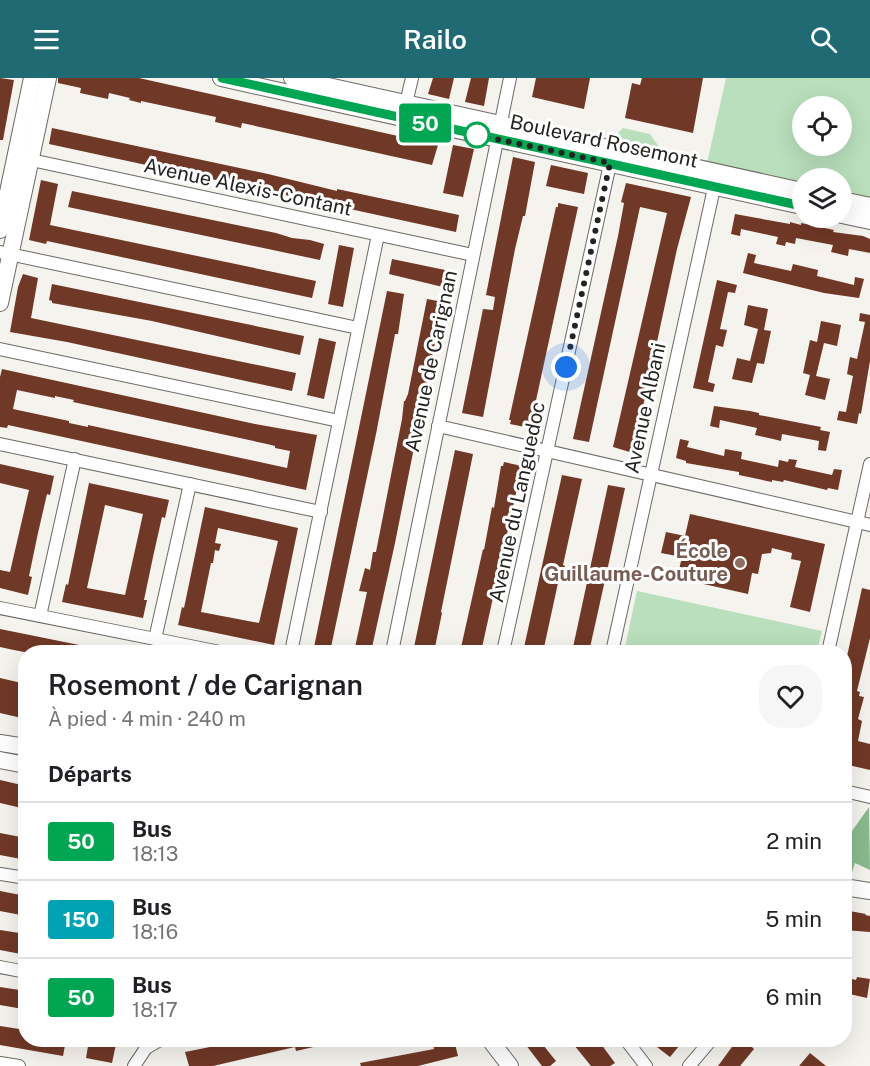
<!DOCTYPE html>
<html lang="fr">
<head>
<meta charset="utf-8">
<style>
	:root { --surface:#fff; --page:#f6f6f6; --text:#202124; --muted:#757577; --line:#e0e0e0; --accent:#206b73 }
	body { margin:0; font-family:"Public Sans",sans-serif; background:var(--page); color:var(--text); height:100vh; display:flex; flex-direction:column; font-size:22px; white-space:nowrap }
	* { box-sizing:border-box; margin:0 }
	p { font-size:20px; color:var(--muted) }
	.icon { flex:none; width:33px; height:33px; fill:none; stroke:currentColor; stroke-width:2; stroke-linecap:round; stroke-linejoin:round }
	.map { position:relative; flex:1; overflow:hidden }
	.details { position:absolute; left:18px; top:567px; width:834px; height:402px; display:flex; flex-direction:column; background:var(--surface); border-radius:24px; box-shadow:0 6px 24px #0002 }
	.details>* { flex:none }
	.badge { padding:0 12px; border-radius:4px; font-size:21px; line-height:39px }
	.tools { position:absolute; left:792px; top:18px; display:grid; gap:12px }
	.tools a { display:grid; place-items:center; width:60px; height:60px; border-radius:50%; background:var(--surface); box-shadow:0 6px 24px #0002; font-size:30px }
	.you { position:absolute; width:30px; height:30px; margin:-15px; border:4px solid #fff; border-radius:50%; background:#1a73e8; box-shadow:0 0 0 9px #1a73e833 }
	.map>.badge { position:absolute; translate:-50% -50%; box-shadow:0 0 0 3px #fff }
	h2 { padding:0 30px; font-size:22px; line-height:54px }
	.round { display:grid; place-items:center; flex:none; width:63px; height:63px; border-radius:24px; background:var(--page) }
	.overview { display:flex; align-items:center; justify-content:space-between; height:102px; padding:0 30px }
	h1 { font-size:28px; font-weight:600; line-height:45px }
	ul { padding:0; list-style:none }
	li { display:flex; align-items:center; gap:18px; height:78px; padding:0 30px; border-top:2px solid var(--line) }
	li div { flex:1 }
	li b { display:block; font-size:22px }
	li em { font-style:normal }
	li .badge { min-width:66px; font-weight:700; text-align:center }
	header { display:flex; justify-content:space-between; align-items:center; height:78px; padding:0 30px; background:var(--accent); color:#fff; font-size:27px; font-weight:600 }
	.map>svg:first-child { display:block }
	.green { fill:#b9dfbc; fill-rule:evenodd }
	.forest { fill:#89bb8d }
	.building { fill:#703826; fill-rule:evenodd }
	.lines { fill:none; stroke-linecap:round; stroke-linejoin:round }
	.street-casing { stroke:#6c6a65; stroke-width:14 }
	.secondary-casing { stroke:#6c6a65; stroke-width:18 }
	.street { stroke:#fff; stroke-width:12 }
	.secondary { stroke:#fff; stroke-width:16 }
	.line-casing { stroke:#fff; stroke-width:14 }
	.line { stroke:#00a651; stroke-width:9 }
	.walk { stroke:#242321; stroke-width:6; stroke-dasharray:0 10.8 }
	.stop-dot { fill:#fff; stroke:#00a651; stroke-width:3 }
	.education-dot { fill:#8d6e63; stroke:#fff; stroke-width:2 }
	.labels { text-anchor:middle; stroke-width:6; stroke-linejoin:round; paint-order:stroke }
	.street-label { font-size:20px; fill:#242321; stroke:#fff }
	.education-label { font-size:20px; font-weight:bold; fill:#785e54; stroke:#fff; text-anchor:end }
</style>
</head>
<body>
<header><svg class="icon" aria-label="menu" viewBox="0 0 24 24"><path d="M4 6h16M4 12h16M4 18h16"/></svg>Railo<svg class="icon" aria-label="search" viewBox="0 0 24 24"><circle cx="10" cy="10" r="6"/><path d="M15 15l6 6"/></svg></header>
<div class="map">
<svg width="870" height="988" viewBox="0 0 870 988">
	<rect width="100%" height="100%" fill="#f5f3ed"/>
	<g class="green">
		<path d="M726,0H870V120L842,114V100H802V106L707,85ZM802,28H842V68H802Z"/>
		<path d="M623,50L650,56L662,73L622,65L618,61V55Z"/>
		<path d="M637,513L822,553L817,574H624Z"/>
	</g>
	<path class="forest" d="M869,729L870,792L855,785L851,797L845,796V763Z"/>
	<g class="building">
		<path d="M0,0L14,2L3,62H0Z"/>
		<path d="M58,0H139L438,67L432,87L242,45L241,50L233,48L215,44L216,39L141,23V25L129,22L130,20L109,15L108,21L80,15L81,10L58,5Z"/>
		<path d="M433,0H454L449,21L428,16Z"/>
		<path d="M471,0H489L484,28L465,24Z"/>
		<path d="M536,0H590L584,31L532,19Z"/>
		<path d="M642,0H703L693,55L625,40L632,5L640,7Z"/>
		<path d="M52,50L268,96L337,113V111L459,137L456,154L49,66Z"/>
		<path d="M453,67L474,71L463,119L443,115Z"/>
		<path d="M513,79L535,84L525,138H523L515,171L483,339L462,335L483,231L493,232L495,219L486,217Z"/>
		<path d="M551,87L588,95L584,116L546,108Z"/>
		<path d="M41,102L58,106L50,147L316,203L312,220L47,163L46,166L29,162Z"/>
		<path d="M626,105L691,119L677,171L633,375L613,369L667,135L640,129L589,364L573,361L618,158L624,125L621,124Z"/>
		<path d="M72,113L276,155L292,160L310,162L324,166L320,182L68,129Z"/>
		<path d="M558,125L578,129L530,350L510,346L511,342H509L556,129H558Z"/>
		<path d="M735,136L790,146V144L801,147V145L834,152L833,154L863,158L870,161V175L849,171L848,178L831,174L833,167L796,160L795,166L786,164L785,168L776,166L778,159L741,151L740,158L731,156Z"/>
		<path d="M339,167L354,170L343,229L328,226Z"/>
		<path d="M748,175L756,177L754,185L791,193L793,186L818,192L817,198L854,207L855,199L864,201L859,220L824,215L743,195Z"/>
		<path d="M392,181L450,193L447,210L389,196Z"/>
		<path d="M23,196L38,200L31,240L296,295L292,313L67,264L10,254L18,209Z"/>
		<path d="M717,202L737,207L735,215L728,214L720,251L727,252L723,269L716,267L708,304L715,306L713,314L693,310Z"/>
		<path d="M52,206L304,258L300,277L152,243L52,225V223L49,222Z"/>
		<path d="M387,213L404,216L398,256H395L376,356L330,574H313Z"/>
		<path d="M427,221L443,224L395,465L371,574H354L367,514L359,513L365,490L370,492L373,474H376L402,341L404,323H405L408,316Z"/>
		<path d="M748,227L768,231L764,252L771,253L764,286L757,285L752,305L732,301L737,280L750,283L758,251L744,247Z"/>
		<path d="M860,235L870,237V283L861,336L859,335L857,346L837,342L839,333L846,334L853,298L847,296L850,279L857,281L865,244L859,243Z"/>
		<path d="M821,243L841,247L837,268L824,265L816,298L830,301L825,322L805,317L810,297L803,295L810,262L817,264Z"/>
		<path d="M319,260L336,264L324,321L307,317Z"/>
		<path d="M2,291L255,346L317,357L306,412L8,347L7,350L0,349V299ZM17,312L55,320V318L74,322L73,324L267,366L275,368V370L290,373L287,390L88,347V349L69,345V343L13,331Z"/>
		<path d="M714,328L750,333L759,335V337L821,349L820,352L830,354L826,373L818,372L819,363L782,356L781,363L773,361L755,357L757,350L720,342L719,350L710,348Z"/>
		<path d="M680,361L689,363L687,369L724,378L725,371L742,374L741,381L778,389L779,382L788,384L789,381L797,382L795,389L832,397L834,391L842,392L838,412L828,410L827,412L784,402L783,404L772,402V404L739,397V394L686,385V383L676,380Z"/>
		<path d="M455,372L473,376L441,534L442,535L434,574H413Z"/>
		<path d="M504,384L522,388L481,574H460L483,471L484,472L492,429L494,430L501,388H503Z"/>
		<path d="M0,386L54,398L50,417L47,416L38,455L29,498L32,499L28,517L0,510V492L10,494L29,412L0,405Z"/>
		<path d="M562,397L582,401L563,487L565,488L561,505H558L543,574H523Z"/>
		<path d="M89,405L169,422L165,440L162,439L153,479L144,522H147L143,540L62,524L66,506L68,507ZM105,427L143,436L125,517L87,510Z"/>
		<path d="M608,407L625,410L609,484L589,574H572Z"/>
		<path d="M205,429L298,450L274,567L178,547L182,529L184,530ZM218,450L278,463L259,545L201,534L211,485H213L215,472L219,473L221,466L215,465Z"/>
		<path d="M690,436L825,466L810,534L790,529L801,483L791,481L792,475L772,470L771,475L762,476L758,496L752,495L748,516L677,500L682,479L661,475L666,454L685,458Z"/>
		<path d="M862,510L870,512V560L857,613L860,614L859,618L864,619L858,641L862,643L858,663L870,666V692L844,686V592Z"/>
		<path d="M0,551L99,571V574H24L9,571L0,569Z"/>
		<path d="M0,600L26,606V641L0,635Z"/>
		<path d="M0,702L26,708V731L0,725Z"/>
		<path d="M0,755L26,760V782L0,777Z"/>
		<path d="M0,813L26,818V838L0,833Z"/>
		<path d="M844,832L866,836L865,837L870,838V854L844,852Z"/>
		<path d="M0,852L26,856V877L0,872Z"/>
		<path d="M857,899L870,901L867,920L845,915L848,900L856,902Z"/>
		<path d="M0,909L26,913L23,931L0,927Z"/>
		<path d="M0,948L26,952V962H66L63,978L0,967Z"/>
		<path d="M89,962L116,966L112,985L86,980Z"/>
		<path d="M245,962H330L331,965L296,973L295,969L213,988H189L185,974Z"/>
		<path d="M445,962H454L458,978L418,988H361L360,985L434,971L433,966L445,964Z"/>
		<path d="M522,962H539L556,983L550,988H542Z"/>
		<path d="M570,962H598L615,985L610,988H591Z"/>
		<path d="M663,962H684L670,979L657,969Z"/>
		<path d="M737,962H758L752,969L754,971L740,988H718Z"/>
		<path d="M810,975L826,988H799Z"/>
	</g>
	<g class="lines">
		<g class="street-casing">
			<g id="street">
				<path d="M406,25L412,0"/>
				<path d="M22,80L473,177"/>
				<path d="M0,174L358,250"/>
				<path d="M0,271L339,343"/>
				<path d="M438,348L870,447"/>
				<path d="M0,366L321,434"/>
				<path d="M0,530L220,574"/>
				<path d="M40,538L75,381"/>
				<path d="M155,561L190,406"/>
				<path d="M291,574L378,157"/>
				<path d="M392,574L510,0"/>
				<path d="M503,574L612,77"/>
				<path d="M612,574L716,101"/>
				<path d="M828,574L870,386"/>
				<path d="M844,713L870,719"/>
				<path d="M0,796L26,800"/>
				<path d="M0,889L26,894"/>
				<path d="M626,962L646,988"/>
				<path d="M0,985L19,988"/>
				<path d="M134,988L146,970L160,962"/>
				<path d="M689,988L711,962"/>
			</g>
		</g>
		<g class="secondary-casing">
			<g id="secondary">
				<path d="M221,0L802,128"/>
				<path d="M292,0L802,113"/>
				<path d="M842,122L870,128"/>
				<path d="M842,137L870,143"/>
				<path d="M0,152L32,0"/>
				<path d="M0,225L48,0"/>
				<path d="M0,665L26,669"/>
				<path d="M0,682L26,687"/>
				<path d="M844,809L870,813"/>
				<path d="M490,962L510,988"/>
			</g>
		</g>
		<use href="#street" class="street"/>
		<use href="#secondary" class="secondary"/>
	</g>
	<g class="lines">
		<g class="line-casing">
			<path id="line" d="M222,0L802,128"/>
		</g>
		<use href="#line" class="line"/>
		<path class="walk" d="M477,57L610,85L566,289"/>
	</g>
	<circle class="stop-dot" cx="477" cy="57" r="12"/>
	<circle class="education-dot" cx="740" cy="485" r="6"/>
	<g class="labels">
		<g class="street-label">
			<text transform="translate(604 63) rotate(12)" y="7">Boulevard Rosemont</text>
			<text transform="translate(248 109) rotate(12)" y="7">Avenue Alexis-Contant</text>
			<text transform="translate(431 283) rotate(-78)" y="7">Avenue de Carignan</text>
			<text transform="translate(645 330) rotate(-78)" y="7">Avenue Albani</text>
			<text transform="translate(517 424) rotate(-78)" y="7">Avenue du Languedoc</text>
		</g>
		<g class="education-label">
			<text x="728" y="480">École<tspan x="728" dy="23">Guillaume-Couture</tspan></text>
		</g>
	</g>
</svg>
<div class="tools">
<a><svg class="icon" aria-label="locate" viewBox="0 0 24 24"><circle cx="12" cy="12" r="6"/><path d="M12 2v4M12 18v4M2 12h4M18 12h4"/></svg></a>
<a><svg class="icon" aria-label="layers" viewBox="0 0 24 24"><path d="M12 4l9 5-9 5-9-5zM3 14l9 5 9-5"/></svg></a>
</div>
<div class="you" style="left:566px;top:289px"></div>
<b class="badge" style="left:425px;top:45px;background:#00a651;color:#fff">50</b>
<section class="details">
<div class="overview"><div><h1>Rosemont / de Carignan</h1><p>À pied · 4 min · 240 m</p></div><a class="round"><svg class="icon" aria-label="heart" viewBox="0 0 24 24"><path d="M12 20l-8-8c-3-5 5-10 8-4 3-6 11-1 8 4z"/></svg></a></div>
<h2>Départs</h2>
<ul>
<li><span class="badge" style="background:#00a651;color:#fff">50</span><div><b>Bus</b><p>18:13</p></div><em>2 min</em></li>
<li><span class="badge" style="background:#00a3b4;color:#fff">150</span><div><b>Bus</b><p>18:16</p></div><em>5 min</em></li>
<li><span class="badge" style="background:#00a651;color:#fff">50</span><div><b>Bus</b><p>18:17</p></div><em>6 min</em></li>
</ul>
</section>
</div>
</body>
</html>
